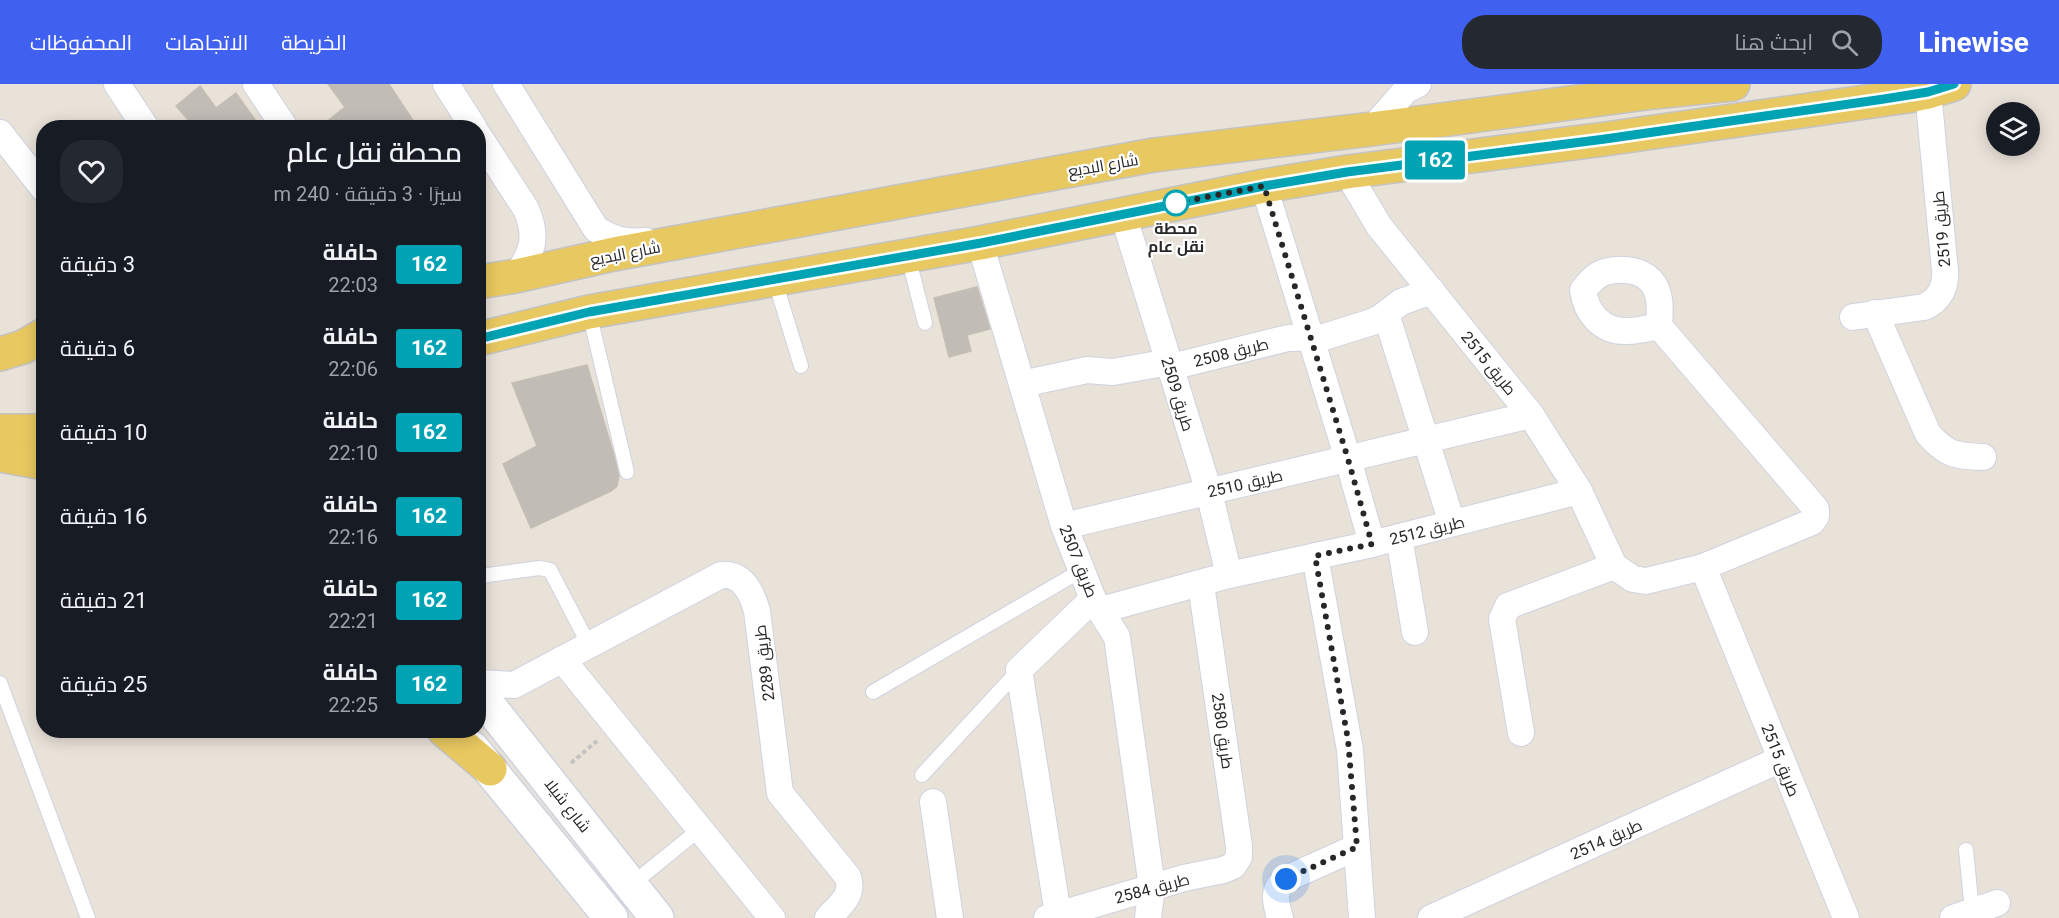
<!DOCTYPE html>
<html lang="ar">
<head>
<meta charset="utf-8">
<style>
	:root { --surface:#171b24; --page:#242831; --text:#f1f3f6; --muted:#9ea1a6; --accent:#4060ef }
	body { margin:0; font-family:Roboto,Cairo,sans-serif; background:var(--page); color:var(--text); direction:rtl; height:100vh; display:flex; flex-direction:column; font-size:22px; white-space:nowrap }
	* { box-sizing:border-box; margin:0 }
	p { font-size:20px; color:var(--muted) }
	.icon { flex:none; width:33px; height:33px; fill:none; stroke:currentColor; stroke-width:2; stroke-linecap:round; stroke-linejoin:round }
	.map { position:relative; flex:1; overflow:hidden; direction:ltr }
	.panel { position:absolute; left:36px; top:36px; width:450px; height:618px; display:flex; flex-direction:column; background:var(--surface); border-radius:24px; box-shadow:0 3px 15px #0003; direction:rtl }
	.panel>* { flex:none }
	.badge { padding:0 12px; border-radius:4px; font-size:21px; line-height:39px }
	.fabs { position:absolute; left:1986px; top:18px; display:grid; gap:12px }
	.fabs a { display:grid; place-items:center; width:54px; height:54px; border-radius:50%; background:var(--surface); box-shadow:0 3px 15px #0003; font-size:30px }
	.you { position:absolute; width:30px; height:30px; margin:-15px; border:4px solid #fff; border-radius:50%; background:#1a73e8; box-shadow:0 0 0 9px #1a73e833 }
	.map>.badge { position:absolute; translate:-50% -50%; box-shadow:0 0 0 3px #fff }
	.round { display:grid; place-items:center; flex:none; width:63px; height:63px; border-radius:24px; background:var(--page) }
	.head { display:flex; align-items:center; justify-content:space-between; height:102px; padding:0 24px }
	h1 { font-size:28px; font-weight:600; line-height:45px }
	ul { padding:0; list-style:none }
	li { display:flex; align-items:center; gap:18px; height:84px; padding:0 24px }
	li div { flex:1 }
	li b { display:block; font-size:22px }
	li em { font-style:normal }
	li .badge { min-width:66px; font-weight:700; text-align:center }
	header { display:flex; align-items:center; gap:36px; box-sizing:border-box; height:84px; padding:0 30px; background:var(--accent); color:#fff }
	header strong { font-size:28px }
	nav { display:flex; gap:33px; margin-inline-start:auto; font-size:21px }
	.search { width:420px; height:54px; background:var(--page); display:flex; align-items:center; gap:15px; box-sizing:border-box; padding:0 21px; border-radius:24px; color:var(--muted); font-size:22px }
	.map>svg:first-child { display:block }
	.building { fill:#c1bcb6; stroke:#c4beb3; stroke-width:1.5 }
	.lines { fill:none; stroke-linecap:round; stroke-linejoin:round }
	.lane-casing { stroke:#cfd2e0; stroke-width:16 }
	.street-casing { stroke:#cfd2e0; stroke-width:28 }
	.secondary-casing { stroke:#cfd2e0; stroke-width:36 }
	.primary-casing { stroke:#c3c3c3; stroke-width:36 }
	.path { stroke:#c3c3c3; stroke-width:4; stroke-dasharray:4.5 3; stroke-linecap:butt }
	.lane { stroke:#fff; stroke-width:14 }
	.street { stroke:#fff; stroke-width:26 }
	.secondary { stroke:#fff; stroke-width:33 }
	.primary { stroke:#e8c860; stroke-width:33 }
	.line-casing { stroke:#fff; stroke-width:14 }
	.line { stroke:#00a3b4; stroke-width:9 }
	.walk { stroke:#272727; stroke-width:6; stroke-dasharray:0 10.8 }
	.stop-dot { fill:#fff; stroke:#00a3b4; stroke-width:3 }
	.labels { text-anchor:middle; stroke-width:4.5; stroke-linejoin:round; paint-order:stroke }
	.street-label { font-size:16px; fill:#272727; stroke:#fff }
	.stop-label { font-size:16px; font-weight:bold; fill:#272727; stroke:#fff }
</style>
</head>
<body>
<header>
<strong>Linewise</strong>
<div class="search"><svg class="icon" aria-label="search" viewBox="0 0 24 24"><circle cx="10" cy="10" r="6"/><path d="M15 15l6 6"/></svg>ابحث هنا</div>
<nav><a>الخريطة</a><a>الاتجاهات</a><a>المحفوظات</a></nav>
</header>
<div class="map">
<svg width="2059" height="834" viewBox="0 0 2059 834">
	<rect width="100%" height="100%" fill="#e9e2d9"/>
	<g class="building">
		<path d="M328,0H389L418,44H319L345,23Z"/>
		<path d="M200,2L216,24L236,9L261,44H190L193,41L176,22Z"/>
		<path d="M977,203L990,245L967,251L971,267L949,273L934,214Z"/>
		<path d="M587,281L613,368L619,391L617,402L611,407L531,444L503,380L537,362L512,299Z"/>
	</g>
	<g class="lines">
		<g class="lane-casing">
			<g id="lane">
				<path d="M908,172L925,239"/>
				<path d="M775,197L801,282"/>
				<path d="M589,228L627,388"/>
				<path d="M481,492L539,484L550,486L589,561"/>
				<path d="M0,599L88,834"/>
				<path d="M873,608L1082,486"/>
				<path d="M922,691L1019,586"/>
				<path d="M1966,766L1972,827"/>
				<path d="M631,801L700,745"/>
			</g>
		</g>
		<g class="street-casing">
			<g id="street">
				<path d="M117,0L146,44"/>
				<path d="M256,0L285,44"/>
				<path d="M446,0L474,44"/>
				<path d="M506,0L596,145C613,156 626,159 646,157"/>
				<path d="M1372,45L1406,6L1418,0"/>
				<path d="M0,49L44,105"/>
				<path d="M478,51L526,125C538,153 533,168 516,192"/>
				<path d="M1347,88L1379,142L1531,331L1579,407L1614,482L1633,495L1646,497L1703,483L1846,834"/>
				<path d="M1264,102L1348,375L1372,460"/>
				<path d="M1123,130L1209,408L1229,491"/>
				<path d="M980,159L1064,442L1093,515L1117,553L1152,803L1148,834"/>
				<path d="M1875,229L1928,350C1947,371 1955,372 1983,373"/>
				<path d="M1386,230L1452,439"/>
				<path d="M1853,233L1924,223C1940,216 1946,203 1945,187L1928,8"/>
				<path d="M1659,242C1649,244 1637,247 1627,247C1602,248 1586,229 1583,206C1589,199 1595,191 1605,188C1618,184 1640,185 1650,196C1662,208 1660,227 1659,242L1816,425V432L1812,438L1703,483"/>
				<path d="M1022,300L1087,286L1113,288L1158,280L1179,281L1288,254L1324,253L1372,238L1380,234L1401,218L1432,207"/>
				<path d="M1064,442L1531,331"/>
				<path d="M1399,453L1415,548"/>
				<path d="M1315,472L1350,666L1362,834"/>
				<path d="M1101,526L1229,491L1372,460L1579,407"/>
				<path d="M562,575L772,834"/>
				<path d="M478,599L514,601L721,491C743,489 752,509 757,527L780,709L848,793C854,812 840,821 828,834"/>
				<path d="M1521,649L1502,535L1508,522L1614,482"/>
				<path d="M933,718L950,834"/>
				<path d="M1058,830L1019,586L1093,515"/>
				<path d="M1047,834L1184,794L1223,786L1233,782L1239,773V762L1201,500"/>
				<path d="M1280,834C1276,819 1271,806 1286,795L1357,763"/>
				<path d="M1431,834L1781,675"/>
				<path d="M1953,834L1997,819"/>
			</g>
		</g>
		<g class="secondary-casing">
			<g id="secondary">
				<path d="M478,608L657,834"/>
				<path d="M472,664L611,834"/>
			</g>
		</g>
		<g class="primary-casing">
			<g id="primary">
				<path d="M478,198L516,192L614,170L1154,71L1372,45L1654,8L1733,0"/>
				<path d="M478,255L589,228L980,159L1264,102L1347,88L1605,55L1908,12L1928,8L1954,0"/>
				<path d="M0,270L23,263L44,251"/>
				<path d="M0,347H44"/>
				<path d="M0,371L44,379"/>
				<path d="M444,646L490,685"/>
			</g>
		</g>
		<path class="path" d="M571,679L597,657"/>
		<use href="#lane" class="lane"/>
		<use href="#street" class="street"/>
		<use href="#secondary" class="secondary"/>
		<use href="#primary" class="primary"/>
	</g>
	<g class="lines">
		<g class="line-casing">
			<path id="line" d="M478,255L589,228L981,159L1264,102L1347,88L1605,55L1884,15L1928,8L1954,0"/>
		</g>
		<use href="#line" class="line"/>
		<path class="walk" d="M1176,119L1264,102L1348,375L1372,460L1315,472L1348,656L1357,763L1286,795"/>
	</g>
	<circle class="stop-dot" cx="1176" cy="119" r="12"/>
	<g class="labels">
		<g class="street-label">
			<text transform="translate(1103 81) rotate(-10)" y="6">شارع البديع</text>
			<text transform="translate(1941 145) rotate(-95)" y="6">طريق 2519</text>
			<text transform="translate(625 169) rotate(-11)" y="6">شارع البديع</text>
			<text transform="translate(1231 268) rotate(-14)" y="6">طريق 2508</text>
			<text transform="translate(1489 279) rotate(51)" y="6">طريق 2515</text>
			<text transform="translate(1178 310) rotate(73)" y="6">طريق 2509</text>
			<text transform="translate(1245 399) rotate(-13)" y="6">طريق 2510</text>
			<text transform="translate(1427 446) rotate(-14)" y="6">طريق 2512</text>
			<text transform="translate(1079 477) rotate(68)" y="6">طريق 2507</text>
			<text transform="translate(764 579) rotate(-97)" y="6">طريق 2289</text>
			<text transform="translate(1223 647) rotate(82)" y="6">طريق 2580</text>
			<text transform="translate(1781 676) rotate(68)" y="6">طريق 2515</text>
			<text transform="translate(568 721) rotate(52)" y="6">شارع شيلا</text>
			<text transform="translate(1606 755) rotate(-24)" y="6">طريق 2514</text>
			<text transform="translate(1152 804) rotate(-15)" y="6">طريق 2584</text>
		</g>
		<g class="stop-label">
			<text x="1176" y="150">محطة<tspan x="1176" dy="18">نقل عام</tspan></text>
		</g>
	</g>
</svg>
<div class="fabs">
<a><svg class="icon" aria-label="layers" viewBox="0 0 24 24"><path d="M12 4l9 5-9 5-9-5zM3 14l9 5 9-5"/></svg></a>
</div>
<div class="you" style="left:1286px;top:795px"></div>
<b class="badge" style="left:1435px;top:76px;background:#00a3b4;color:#fff">162</b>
<section class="panel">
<div class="head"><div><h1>محطة نقل عام</h1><p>سيرًا · 3 دقيقة · 240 m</p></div><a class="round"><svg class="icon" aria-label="heart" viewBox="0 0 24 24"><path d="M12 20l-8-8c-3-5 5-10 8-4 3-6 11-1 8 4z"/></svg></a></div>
<ul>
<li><span class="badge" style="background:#00a3b4;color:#fff">162</span><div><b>حافلة</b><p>22:03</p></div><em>3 دقيقة</em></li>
<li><span class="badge" style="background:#00a3b4;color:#fff">162</span><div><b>حافلة</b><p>22:06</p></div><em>6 دقيقة</em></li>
<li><span class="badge" style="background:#00a3b4;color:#fff">162</span><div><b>حافلة</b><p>22:10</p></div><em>10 دقيقة</em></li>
<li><span class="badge" style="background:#00a3b4;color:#fff">162</span><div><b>حافلة</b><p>22:16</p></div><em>16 دقيقة</em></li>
<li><span class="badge" style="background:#00a3b4;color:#fff">162</span><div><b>حافلة</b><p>22:21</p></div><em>21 دقيقة</em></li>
<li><span class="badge" style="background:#00a3b4;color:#fff">162</span><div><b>حافلة</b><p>22:25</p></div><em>25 دقيقة</em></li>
</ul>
</section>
</div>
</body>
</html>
